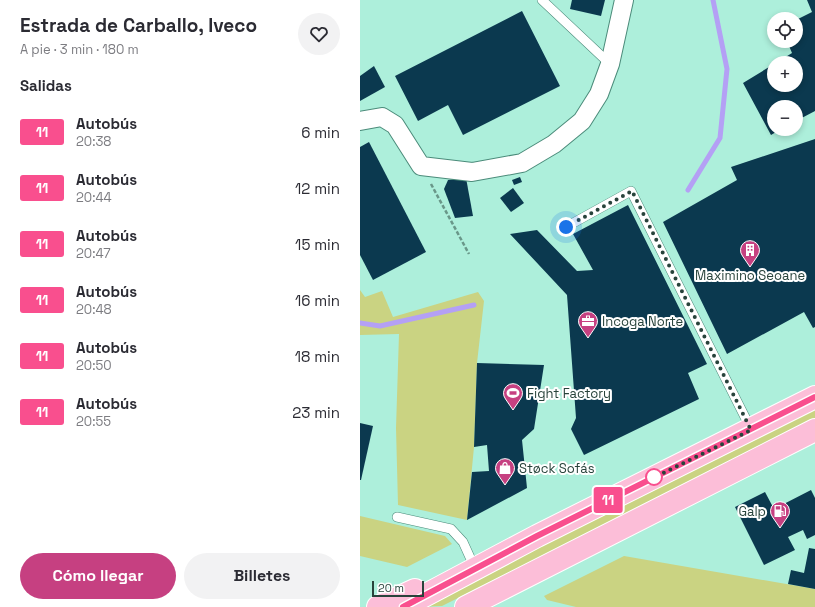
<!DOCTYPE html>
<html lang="es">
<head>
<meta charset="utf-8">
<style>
	:root { --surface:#fff; --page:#f2f2f3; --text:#2b2b33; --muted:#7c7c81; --accent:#c64081 }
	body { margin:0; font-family:"Space Grotesk",sans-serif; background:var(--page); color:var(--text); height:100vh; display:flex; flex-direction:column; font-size:15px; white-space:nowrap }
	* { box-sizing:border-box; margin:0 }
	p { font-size:13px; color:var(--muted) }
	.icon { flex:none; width:22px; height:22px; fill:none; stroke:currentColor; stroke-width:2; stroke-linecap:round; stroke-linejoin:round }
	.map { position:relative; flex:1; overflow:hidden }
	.sheet { display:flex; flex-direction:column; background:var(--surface); width:360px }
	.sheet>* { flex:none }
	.badge { padding:0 8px; border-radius:3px; font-size:14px; line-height:26px }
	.buttons { position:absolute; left:407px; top:12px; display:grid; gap:8px }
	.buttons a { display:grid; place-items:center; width:36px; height:36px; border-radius:50%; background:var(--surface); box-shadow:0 2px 6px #0003; font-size:20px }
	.scale { position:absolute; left:12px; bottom:10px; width:52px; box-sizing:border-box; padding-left:4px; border:2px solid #28433b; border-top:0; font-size:11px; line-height:14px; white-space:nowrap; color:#28433b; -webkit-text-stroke:3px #fff; paint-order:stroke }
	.you { position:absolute; width:20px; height:20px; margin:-10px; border:3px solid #fff; border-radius:50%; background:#1a73e8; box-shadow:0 0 0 6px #1a73e833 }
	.map>.badge { position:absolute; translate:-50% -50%; box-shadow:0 0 0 2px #fff }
	h2 { padding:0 20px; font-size:15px; line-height:36px }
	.round { display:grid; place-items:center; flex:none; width:42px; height:42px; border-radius:21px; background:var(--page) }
	.head { display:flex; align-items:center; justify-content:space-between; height:68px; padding:0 20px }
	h1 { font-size:19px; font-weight:600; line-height:30px }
	.cta { display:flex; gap:8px; margin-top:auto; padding:8px 20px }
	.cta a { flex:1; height:46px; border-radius:24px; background:var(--accent); color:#fff; font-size:16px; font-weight:600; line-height:46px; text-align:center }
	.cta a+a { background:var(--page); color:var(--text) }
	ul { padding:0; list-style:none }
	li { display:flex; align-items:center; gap:12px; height:56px; padding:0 20px }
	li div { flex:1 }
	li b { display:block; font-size:15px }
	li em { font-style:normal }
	li .badge { min-width:44px; font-weight:700; text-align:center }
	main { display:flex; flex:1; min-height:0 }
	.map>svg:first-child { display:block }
	.green { fill:#cad382 }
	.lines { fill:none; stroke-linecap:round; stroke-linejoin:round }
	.stream { stroke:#b4a0f5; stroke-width:5 }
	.building { fill:#0b394f }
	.lane-casing { stroke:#4b8b7a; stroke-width:10 }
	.street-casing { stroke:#4b8b7a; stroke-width:20 }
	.primary-casing { stroke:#fff; stroke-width:24 }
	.path { stroke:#699789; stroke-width:2.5; stroke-dasharray:4 2; stroke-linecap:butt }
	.lane { stroke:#fff; stroke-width:9 }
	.street { stroke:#fff; stroke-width:18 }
	.primary { stroke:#fcbed8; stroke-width:22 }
	.line-casing { stroke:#fff; stroke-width:9 }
	.line { stroke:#f94f8e; stroke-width:6 }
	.walk { stroke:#28433b; stroke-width:4; stroke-dasharray:0 7.2 }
	.stop-dot { fill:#fff; stroke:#f94f8e; stroke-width:2 }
	.labels { text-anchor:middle; stroke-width:4; stroke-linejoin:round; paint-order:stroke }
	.poi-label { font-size:13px; fill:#28433b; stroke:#fff; text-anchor:start }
</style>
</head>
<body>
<main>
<section class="sheet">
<div class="head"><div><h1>Estrada de Carballo, Iveco</h1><p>A pie · 3 min · 180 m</p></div><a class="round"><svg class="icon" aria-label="heart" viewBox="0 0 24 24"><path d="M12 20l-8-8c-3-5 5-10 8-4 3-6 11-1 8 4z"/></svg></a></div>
<h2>Salidas</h2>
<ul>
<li><span class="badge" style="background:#f94f8e;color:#fff">11</span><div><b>Autobús</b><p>20:38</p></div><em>6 min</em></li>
<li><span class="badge" style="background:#f94f8e;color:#fff">11</span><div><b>Autobús</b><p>20:44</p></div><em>12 min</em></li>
<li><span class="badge" style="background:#f94f8e;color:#fff">11</span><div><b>Autobús</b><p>20:47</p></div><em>15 min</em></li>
<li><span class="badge" style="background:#f94f8e;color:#fff">11</span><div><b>Autobús</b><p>20:48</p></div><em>16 min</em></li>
<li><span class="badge" style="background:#f94f8e;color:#fff">11</span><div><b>Autobús</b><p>20:50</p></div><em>18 min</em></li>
<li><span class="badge" style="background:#f94f8e;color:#fff">11</span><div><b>Autobús</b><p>20:55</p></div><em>23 min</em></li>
</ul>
<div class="cta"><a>Cómo llegar</a><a>Billetes</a></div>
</section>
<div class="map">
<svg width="455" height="607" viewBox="0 0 455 607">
	<rect width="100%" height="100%" fill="#adefdb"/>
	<g class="green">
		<path d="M0,290L5,297L22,291L33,317L118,292L124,301L117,363L114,447L107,520L38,505L36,428L39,334L0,335Z"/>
		<path d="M455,408V419L82,606L56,607Z"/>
		<path d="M0,516L85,536L92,544L47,567L0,556Z"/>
		<path d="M264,556L455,589V607H216L187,600L184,596Z"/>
	</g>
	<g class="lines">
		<g class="stream">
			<path d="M328,190L360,138L367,69L353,0"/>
			<path d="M0,323L20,326L114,305"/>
		</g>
	</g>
	<g class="building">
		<path d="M212,0H245L241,16L210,9Z"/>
		<path d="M447,0H455V111L436,121V107H414V129H421L411,135L383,83L414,64V85H436V63H416L432,53L427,41H436V20L452,12Z"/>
		<path d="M162,11L200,86L103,135L88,105L58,121L35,76Z"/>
		<path d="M14,66L25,87L0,101V76Z"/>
		<path d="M455,139V327L453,328L444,312L367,354L303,222L377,180L371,167Z"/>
		<path d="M9,142L66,252L13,280L0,255V147Z"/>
		<path d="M160,177L162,182L154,185L152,180Z"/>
		<path d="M106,178L113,216L95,218L84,189L88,180Z"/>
		<path d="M153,188L164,203L151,212L140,198Z"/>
		<path d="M268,205L347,364L328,373L339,399L224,455L211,429L216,418L207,295L150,234L177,230L217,271L233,270L213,234Z"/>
		<path d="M117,363L184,365L174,429L162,440L167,488L107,520L112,472L129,471L127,445L114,447Z"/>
		<path d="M0,423L13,426L1,480H0Z"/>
		<path d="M451,490L455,498V535L447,539L443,530L428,537L435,550L404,565L375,507L405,492L414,509Z"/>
		<path d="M449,548L455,549V589L428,584L431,570L444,573Z"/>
	</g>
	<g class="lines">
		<g class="lane-casing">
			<g id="lane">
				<path d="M182,0L250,64"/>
				<path d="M206,227L271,191L391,429"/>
				<path d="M37,517L91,529L103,542L113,564"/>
			</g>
		</g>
		<g class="street-casing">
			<path id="street" d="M0,121L22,117L35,125L61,166L112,172L162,163L194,144L222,121L239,94L250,64L264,0"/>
		</g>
		<g class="primary-casing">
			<g id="primary">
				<path d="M18,607L55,590"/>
				<path d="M43,607L177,536L455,397"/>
				<path d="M106,607L455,430"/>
			</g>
		</g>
		<path class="path" d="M71,184L109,254"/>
		<use href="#lane" class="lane"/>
		<use href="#street" class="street"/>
		<use href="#primary" class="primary"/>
	</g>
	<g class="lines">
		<g class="line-casing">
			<path id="line" d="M43,607L177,536L455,397"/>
		</g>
		<use href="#line" class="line"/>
		<path class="walk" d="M206,227L272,191L391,430L291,479L294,477"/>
	</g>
	<defs>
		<g id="building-pin" transform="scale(1)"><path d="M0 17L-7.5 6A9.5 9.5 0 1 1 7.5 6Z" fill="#c64081" stroke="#fff"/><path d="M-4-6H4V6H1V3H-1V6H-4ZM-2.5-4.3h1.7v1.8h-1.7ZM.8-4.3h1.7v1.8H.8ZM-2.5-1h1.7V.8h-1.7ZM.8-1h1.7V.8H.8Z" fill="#fff"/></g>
		<g id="office-pin" transform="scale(1)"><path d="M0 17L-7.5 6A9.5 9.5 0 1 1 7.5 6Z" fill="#c64081" stroke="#fff"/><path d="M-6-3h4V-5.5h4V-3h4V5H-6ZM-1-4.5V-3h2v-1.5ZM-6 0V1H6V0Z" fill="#fff"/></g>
		<g id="stadium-pin" transform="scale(1)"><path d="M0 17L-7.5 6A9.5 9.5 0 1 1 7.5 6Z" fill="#c64081" stroke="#fff"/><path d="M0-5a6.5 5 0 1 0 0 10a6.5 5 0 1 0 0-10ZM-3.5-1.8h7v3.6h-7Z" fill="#fff"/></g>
		<g id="shop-pin" transform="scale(1)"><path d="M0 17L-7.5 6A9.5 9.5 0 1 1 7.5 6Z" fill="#c64081" stroke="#fff"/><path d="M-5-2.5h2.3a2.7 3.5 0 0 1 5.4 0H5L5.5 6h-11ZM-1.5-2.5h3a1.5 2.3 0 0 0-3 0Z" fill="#fff"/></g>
		<g id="fuel-pin" transform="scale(1)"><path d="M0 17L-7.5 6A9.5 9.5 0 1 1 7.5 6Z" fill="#c64081" stroke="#fff"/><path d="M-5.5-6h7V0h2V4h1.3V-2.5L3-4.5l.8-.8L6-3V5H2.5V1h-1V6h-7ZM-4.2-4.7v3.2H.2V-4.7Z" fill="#fff"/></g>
	</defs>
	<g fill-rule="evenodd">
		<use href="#building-pin" x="390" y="250"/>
		<use href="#office-pin" x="228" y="321"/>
		<use href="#stadium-pin" x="153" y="393"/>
		<use href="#shop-pin" x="145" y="468"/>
		<use href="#fuel-pin" x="420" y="511"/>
	</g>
	<circle class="stop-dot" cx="294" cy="477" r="8"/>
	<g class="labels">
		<g class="poi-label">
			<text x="390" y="280" text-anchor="middle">Maximino Seoane</text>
			<text x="242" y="326">Incoga Norte</text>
			<text x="167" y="398">Fight Factory</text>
			<text x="159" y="473">Støck Sofás</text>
			<text x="406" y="516" text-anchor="end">Galp</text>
		</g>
	</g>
</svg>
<div class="buttons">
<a><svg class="icon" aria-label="locate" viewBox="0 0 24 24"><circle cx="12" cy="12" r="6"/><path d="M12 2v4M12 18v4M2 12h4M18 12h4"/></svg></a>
<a>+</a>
<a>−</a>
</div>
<div class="scale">20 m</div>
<div class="you" style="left:206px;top:227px"></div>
<b class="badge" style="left:248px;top:500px;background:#f94f8e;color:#fff">11</b>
</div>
</main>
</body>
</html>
